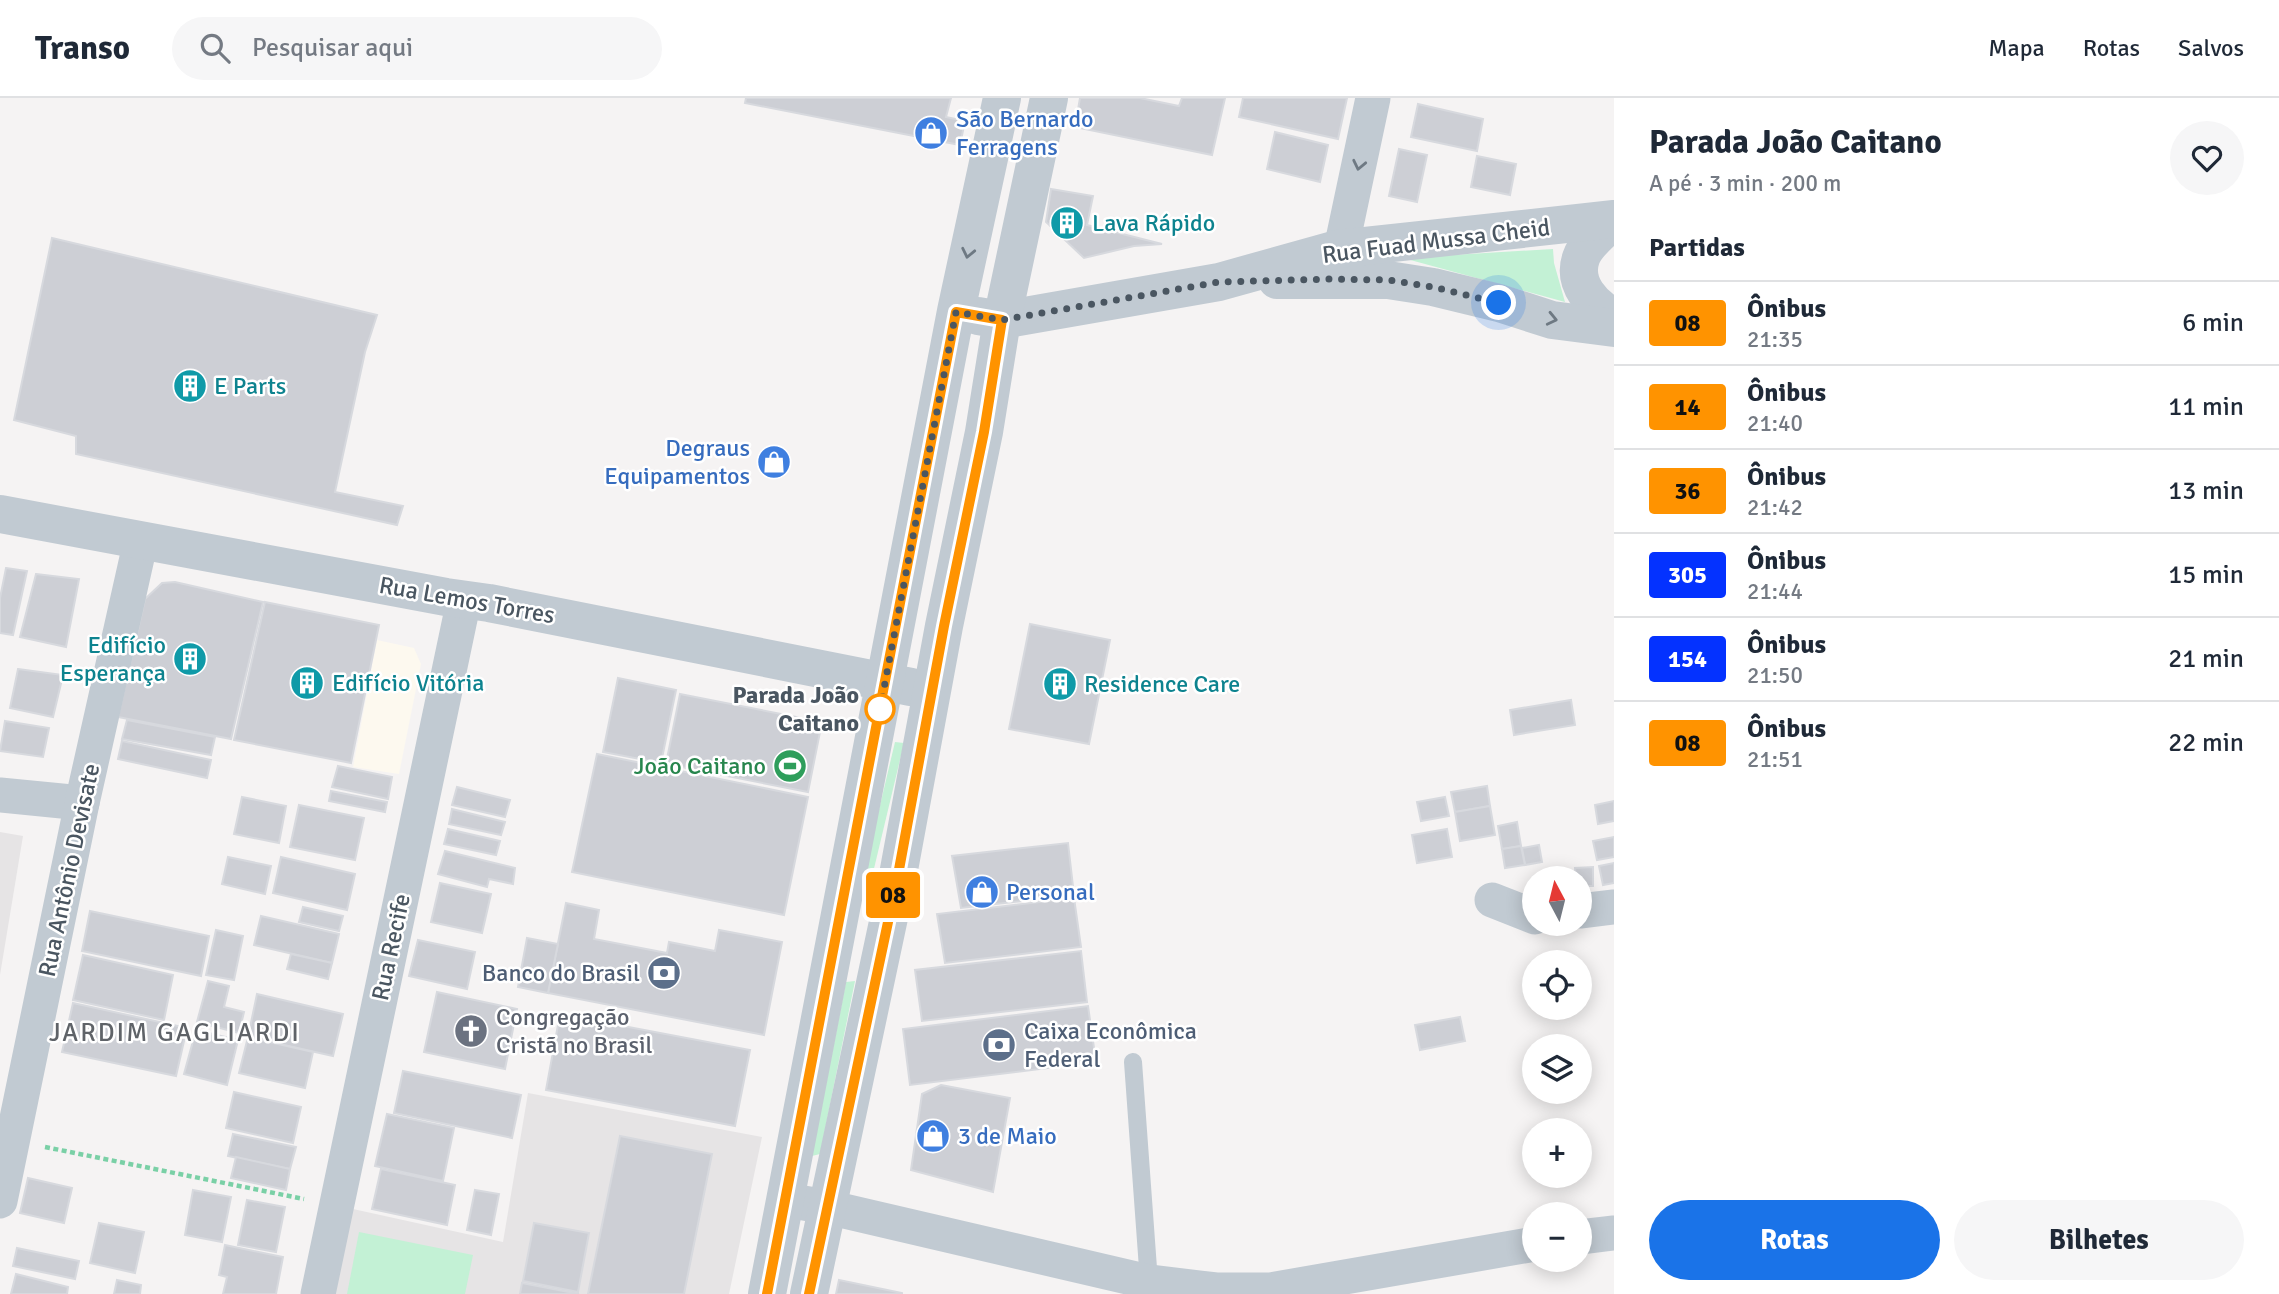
<!DOCTYPE html>
<html lang="pt">
<head>
<meta charset="utf-8">
<style>
	:root { --surface:#fff; --page:#f6f6f7; --text:#1f2937; --muted:#747a83; --line:#e0e1e3; --accent:#1a73e8 }
	body { margin:0; font-family:Signika,sans-serif; background:var(--page); color:var(--text); height:100vh; display:flex; flex-direction:column; font-size:26px; white-space:nowrap }
	* { box-sizing:border-box; margin:0 }
	p { font-size:23px; color:var(--muted) }
	.icon { flex:none; width:38px; height:38px; fill:none; stroke:currentColor; stroke-width:2; stroke-linecap:round; stroke-linejoin:round }
	.map { position:relative; flex:1; overflow:hidden }
	.details { display:flex; flex-direction:column; background:var(--surface); width:665px }
	.details>* { flex:none }
	.badge { padding:0 14px; border-radius:5px; font-size:24px; line-height:46px }
	.needle { width:46px; rotate:353deg }
	.buttons { position:absolute; left:1522px; top:768px; display:grid; gap:14px }
	.buttons a { display:grid; place-items:center; width:70px; height:70px; border-radius:50%; background:var(--surface); box-shadow:0 4px 18px #0003; font-size:35px }
	.you { position:absolute; width:35px; height:35px; margin:-18px; border:5px solid #fff; border-radius:50%; background:#1a73e8; box-shadow:0 0 0 10px #1a73e833 }
	.map>.badge { position:absolute; translate:-50% -50%; box-shadow:0 0 0 4px #fff }
	h2 { padding:0 35px; font-size:26px; line-height:63px }
	.round { display:grid; place-items:center; flex:none; width:74px; height:74px; border-radius:37px; background:var(--page) }
	.headline { display:flex; align-items:center; justify-content:space-between; height:119px; padding:0 35px }
	h1 { font-size:33px; font-weight:700; line-height:52px }
	.cta { display:flex; gap:14px; margin-top:auto; padding:14px 35px }
	.cta a { flex:1; height:80px; border-radius:42px; background:var(--accent); color:#fff; font-size:28px; font-weight:700; line-height:80px; text-align:center }
	.cta a+a { background:var(--page); color:var(--text) }
	ul { padding:0; list-style:none }
	li { display:flex; align-items:center; gap:21px; height:84px; padding:0 35px; border-top:2px solid var(--line) }
	li div { flex:1 }
	li b { display:block; font-size:26px }
	li em { font-style:normal }
	li .badge { min-width:77px; font-weight:700; text-align:center }
	header { display:flex; align-items:center; gap:42px; box-sizing:border-box; height:98px; padding:0 35px; background:var(--surface); border-bottom:2px solid var(--line) }
	header strong { font-size:33px }
	nav { display:flex; gap:38px; margin-inline-start:auto; font-size:24px }
	.search { width:490px; height:63px; background:var(--page); display:flex; align-items:center; gap:18px; box-sizing:border-box; padding:0 24px; border-radius:38px; color:var(--muted); font-size:26px }
	main { display:flex; flex:1; min-height:0 }
	.map>svg:first-child { display:block }
	.commercial { fill:#fdf9ef }
	.education { fill:#e6e4e5 }
	.green { fill:#c3f1d5 }
	.building { fill:#cdcfd5; stroke:#d7d9de; stroke-width:2 }
	.lines { fill:none; stroke-linecap:round; stroke-linejoin:round }
	.path { stroke:#7ad0a6; stroke-width:4.5; stroke-dasharray:5 3.5; stroke-linecap:butt }
	.service { stroke:#c1cad2; stroke-width:18 }
	.minor { stroke:#c1cad2; stroke-width:35 }
	.tertiary { stroke:#c1cad2; stroke-width:38 }
	.oneway { stroke:#6e7983 }
	.line-casing { stroke:#fff; stroke-width:16 }
	.line { stroke:#ff9300; stroke-width:10 }
	.walk { stroke:#4a5661; stroke-width:7; stroke-dasharray:0 12.6 }
	.stop-dot { fill:#fff; stroke:#ff9300; stroke-width:3.5 }
	.labels { text-anchor:middle; stroke-width:5; stroke-linejoin:round; paint-order:stroke }
	.shop-label { font-size:24px; fill:#366cbe; stroke:#fff; text-anchor:start }
	.culture-label { font-size:24px; fill:#0d838f; stroke:#fff; text-anchor:start }
	.street-label { font-size:24px; fill:#4a5661; stroke:#fff }
	.stop-label { font-size:24px; font-weight:bold; fill:#4a5661; stroke:#fff; text-anchor:end }
	.leisure-label { font-size:24px; fill:#27864d; stroke:#fff; text-anchor:end }
	.service-label { font-size:24px; fill:#4e5e75; stroke:#fff; text-anchor:end }
	.worship-label { font-size:24px; fill:#5b616d; stroke:#fff; text-anchor:start }
	.neighbourhood-label { font-size:26px; letter-spacing:2px; fill:#5f6368; stroke:#fff }
</style>
</head>
<body>
<header>
<strong>Transo</strong>
<div class="search"><svg class="icon" aria-label="search" viewBox="0 0 24 24"><circle cx="10" cy="10" r="6"/><path d="M15 15l6 6"/></svg>Pesquisar aqui</div>
<nav><a>Mapa</a><a>Rotas</a><a>Salvos</a></nav>
</header>
<main>
<div class="map">
<svg width="1614" height="1196" viewBox="0 0 1614 1196">
	<rect width="100%" height="100%" fill="#f5f3f3"/>
	<path class="commercial" d="M377,542L414,550L421,566L399,676L353,669Z"/>
	<g class="education">
		<path d="M0,734L23,738L0,877Z"/>
		<path d="M528,995L762,1039L729,1196H335L353,1111L503,1144Z"/>
	</g>
	<g class="green">
		<path d="M1553,151L1554,165L1565,204L1403,160Z"/>
		<path d="M895,644L904,645L872,779L864,775Z"/>
		<path d="M855,883L820,1056L812,1058L846,884Z"/>
		<path d="M359,1134L473,1157L465,1196H347Z"/>
	</g>
	<g class="building">
		<path d="M746,0H951L946,19L965,23L960,47L745,5Z"/>
		<path d="M1080,0H1140L1179,8L1182,0H1225L1212,57L1075,29Z"/>
		<path d="M1243,0H1347L1338,41L1239,19Z"/>
		<path d="M1418,6L1483,21L1477,53L1411,39Z"/>
		<path d="M1275,34L1328,47L1320,84L1267,71Z"/>
		<path d="M1399,51L1427,57L1417,104L1389,98Z"/>
		<path d="M1477,58L1516,66L1510,97L1471,89Z"/>
		<path d="M1051,91L1093,98L1087,127L1162,146L1134,148L1084,160L1046,124Z"/>
		<path d="M52,140L377,217L365,254L335,394L403,408L397,427L76,356V338L14,322Z"/>
		<path d="M6,470L27,473L13,537L0,535V500Z"/>
		<path d="M36,476L79,481L66,549L20,539Z"/>
		<path d="M175,484L263,504L231,641L118,619L145,501L162,485Z"/>
		<path d="M265,504L379,527L351,665L234,642Z"/>
		<path d="M1030,526L1110,542L1089,646L1009,631Z"/>
		<path d="M18,571L63,577L53,619L10,610Z"/>
		<path d="M618,580L676,592L661,665L603,654Z"/>
		<path d="M680,596L822,624L808,694L666,666Z"/>
		<path d="M1571,602L1575,627L1514,637L1510,612Z"/>
		<path d="M127,622L215,639L211,657L122,641Z"/>
		<path d="M5,623L49,630L43,659L0,653Z"/>
		<path d="M122,643L211,662L207,680L118,661Z"/>
		<path d="M597,656L808,699L784,817L572,774Z"/>
		<path d="M338,668L392,679L388,701L332,689Z"/>
		<path d="M1487,688L1490,708L1455,714L1451,694Z"/>
		<path d="M457,689L510,702L505,719L452,707Z"/>
		<path d="M331,693L387,704L385,714L329,703Z"/>
		<path d="M242,699L286,708L279,745L234,736Z"/>
		<path d="M1445,699L1449,718L1421,723L1417,704Z"/>
		<path d="M1614,703V723L1598,726L1595,707Z"/>
		<path d="M299,707L364,720L355,762L290,749Z"/>
		<path d="M1490,708L1495,737L1460,743L1455,714Z"/>
		<path d="M452,711L505,724L501,737L449,726Z"/>
		<path d="M1517,724L1521,748L1502,751L1498,728Z"/>
		<path d="M448,731L500,743L496,757L444,746Z"/>
		<path d="M1447,731L1452,759L1417,765L1412,737Z"/>
		<path d="M1614,739V759L1597,762L1593,743Z"/>
		<path d="M1068,745L1074,797L961,810L952,758Z"/>
		<path d="M1539,747L1542,764L1525,767L1522,750Z"/>
		<path d="M1521,748L1525,767L1505,770L1502,751Z"/>
		<path d="M445,753L515,770L513,786L489,781L487,789L438,776Z"/>
		<path d="M228,759L271,768L265,796L222,786Z"/>
		<path d="M281,759L355,776L347,812L273,795Z"/>
		<path d="M1614,765V785L1603,787L1599,768Z"/>
		<path d="M1593,769V788H1580V780H1576L1575,770Z"/>
		<path d="M440,785L491,796L482,835L431,824Z"/>
		<path d="M1074,800L1081,849L945,865L937,816Z"/>
		<path d="M566,805L599,812L594,841L667,855L669,844L715,853L719,832L782,844L764,937L548,895Z"/>
		<path d="M303,809L343,818L339,833L299,824Z"/>
		<path d="M90,813L209,838L201,878L82,853Z"/>
		<path d="M261,818L339,836L332,865L254,847Z"/>
		<path d="M216,832L243,838L234,882L206,877Z"/>
		<path d="M527,840L558,846L548,895L518,889Z"/>
		<path d="M418,842L475,854L467,891L409,878Z"/>
		<path d="M1081,853L1087,904L922,923L915,872Z"/>
		<path d="M291,856L332,865L328,881L287,871Z"/>
		<path d="M83,857L173,877L164,922L73,902Z"/>
		<path d="M208,883L229,888L224,909L244,914L239,935L197,924Z"/>
		<path d="M437,894L517,911L505,971L424,954Z"/>
		<path d="M257,896L343,916L333,958L248,939Z"/>
		<path d="M73,905L187,930L176,978L62,954Z"/>
		<path d="M1088,908L1096,964L910,987L903,931Z"/>
		<path d="M560,916L750,952L735,1028L546,992Z"/>
		<path d="M1460,919L1465,943L1420,952L1415,927Z"/>
		<path d="M196,932L238,942L227,987L184,976Z"/>
		<path d="M248,939L313,954L305,990L239,975Z"/>
		<path d="M403,973L521,997L512,1040L394,1015Z"/>
		<path d="M941,987L1010,1000L993,1094L911,1072L922,996Z"/>
		<path d="M234,994L301,1009L293,1045L226,1030Z"/>
		<path d="M387,1016L454,1030L443,1083L375,1068Z"/>
		<path d="M233,1036L296,1049L290,1071L228,1058Z"/>
		<path d="M620,1038L712,1056L684,1196H588Z"/>
		<path d="M236,1059L290,1071L286,1092L231,1080Z"/>
		<path d="M381,1071L455,1087L447,1127L372,1111Z"/>
		<path d="M28,1080L72,1090L64,1125L20,1115Z"/>
		<path d="M193,1092L231,1099L222,1144L185,1137Z"/>
		<path d="M475,1092L499,1096L491,1137L467,1132Z"/>
		<path d="M247,1102L285,1109L276,1154L238,1147Z"/>
		<path d="M99,1125L144,1134L135,1175L90,1165Z"/>
		<path d="M534,1125L589,1135L578,1194L523,1183Z"/>
		<path d="M225,1147L283,1159L276,1196H223L227,1179L219,1177Z"/>
		<path d="M17,1150L79,1163L75,1181L13,1168Z"/>
		<path d="M16,1176L68,1189L67,1196H11Z"/>
		<path d="M117,1182L141,1187L140,1196H114Z"/>
		<path d="M839,1182L902,1195V1196H836Z"/>
		<path d="M522,1185L579,1196H520Z"/>
	</g>
	<g class="lines">
		<path class="path" d="M45,1049L304,1101"/>
		<path class="service" d="M1133,964L1149,1184"/>
		<g class="minor">
			<path d="M1341,151L1373,0"/>
			<path d="M0,697L82,705"/>
			<path d="M1492,802L1535,819"/>
			<path d="M1580,813L1614,809"/>
			<path d="M786,1102L827,1109L1149,1184L1216,1192H1270L1535,1146"/>
			<path d="M0,1103L82,705L141,442"/>
			<path d="M1580,1139L1614,1135"/>
			<path d="M318,1196L464,502"/>
		</g>
		<g class="tertiary">
			<path d="M1614,122C1603,133 1586,145 1581,160C1572,186 1593,208 1614,219"/>
			<path d="M1277,182H1388L1433,189L1499,205L1552,222L1614,230"/>
			<path d="M978,218L1002,222L1219,184L1337,151L1614,121"/>
			<path d="M0,416L446,499L489,505L911,589"/>
			<path d="M767,1196L956,213L1002,0"/>
			<path d="M809,1196L898,777L944,528L984,334L1002,222L1049,0"/>
		</g>
	</g>
	<defs><path id="oneway-chevron" d="M-2-3.5L2.5 0L-2 3.5" fill="none" stroke-width="1.6" stroke-linecap="round" stroke-linejoin="round" transform="scale(1.75)"/></defs>
	<g class="oneway">
		<use href="#oneway-chevron" transform="translate(1359 67) rotate(102)"/>
		<use href="#oneway-chevron" transform="translate(968 155) rotate(102)"/>
		<use href="#oneway-chevron" transform="translate(1552 221) rotate(13)"/>
	</g>
	<g class="lines">
		<g class="line-casing">
			<path id="line" d="M767,1196L956,214L1002,222L984,334L944,528L898,777L809,1196"/>
		</g>
		<use href="#line" class="line"/>
		<path class="walk" d="M880,611L956,214L1002,222L1219,184L1331,181L1388,182L1433,189L1499,205"/>
	</g>
	<defs>
		<g id="shop-disc" transform="scale(1.75)"><circle r="9.5" fill="#3f7fe0" stroke="#fff"/><path d="M-5-2.5h2.3a2.7 3.5 0 0 1 5.4 0H5L5.5 6h-11ZM-1.5-2.5h3a1.5 2.3 0 0 0-3 0Z" fill="#fff"/></g>
		<g id="building-disc" transform="scale(1.75)"><circle r="9.5" fill="#0f9aa8" stroke="#fff"/><path d="M-4-6H4V6H1V3H-1V6H-4ZM-2.5-4.3h1.7v1.8h-1.7ZM.8-4.3h1.7v1.8H.8ZM-2.5-1h1.7V.8h-1.7ZM.8-1h1.7V.8H.8Z" fill="#fff"/></g>
		<g id="stadium-disc" transform="scale(1.75)"><circle r="9.5" fill="#2e9e5b" stroke="#fff"/><path d="M0-5a6.5 5 0 1 0 0 10a6.5 5 0 1 0 0-10ZM-3.5-1.8h7v3.6h-7Z" fill="#fff"/></g>
		<g id="bank-disc" transform="scale(1.75)"><circle r="9.5" fill="#5c6f8a" stroke="#fff"/><path d="M-6-4H6V4H-6ZM0-2.3a2.3 2.3 0 1 0 0 4.6a2.3 2.3 0 1 0 0-4.6Z" fill="#fff"/></g>
		<g id="church-disc" transform="scale(1.75)"><circle r="9.5" fill="#6b7280" stroke="#fff"/><path d="M-1.2-6h2.4v3.5h3.3v2.4h-3.3V6h-2.4V-.1h-3.3v-2.4h3.3Z" fill="#fff"/></g>
	</defs>
	<g fill-rule="evenodd">
		<use href="#shop-disc" x="931" y="35"/>
		<use href="#building-disc" x="1067" y="125"/>
		<use href="#building-disc" x="190" y="288"/>
		<use href="#shop-disc" x="774" y="364"/>
		<use href="#building-disc" x="190" y="561"/>
		<use href="#building-disc" x="307" y="585"/>
		<use href="#building-disc" x="1060" y="586"/>
		<use href="#stadium-disc" x="790" y="668"/>
		<use href="#shop-disc" x="982" y="794"/>
		<use href="#bank-disc" x="664" y="875"/>
		<use href="#church-disc" x="471" y="933"/>
		<use href="#bank-disc" x="999" y="947"/>
		<use href="#shop-disc" x="933" y="1038"/>
	</g>
	<circle class="stop-dot" cx="880" cy="611" r="14"/>
	<g class="labels">
		<g class="shop-label">
			<text x="956" y="29">São Bernardo<tspan x="956" dy="28">Ferragens</tspan></text>
			<text x="750" y="358" text-anchor="end">Degraus<tspan x="750" dy="28">Equipamentos</tspan></text>
			<text x="1006" y="802">Personal</text>
			<text x="958" y="1046">3 de Maio</text>
		</g>
		<g class="culture-label">
			<text x="1092" y="133">Lava Rápido</text>
			<text x="214" y="296">E Parts</text>
			<text x="166" y="555" text-anchor="end">Edifício<tspan x="166" dy="28">Esperança</tspan></text>
			<text x="332" y="593">Edifício Vitória</text>
			<text x="1084" y="594">Residence Care</text>
		</g>
		<g class="street-label">
			<text transform="translate(1436 143) rotate(-7)" y="8">Rua Fuad Mussa Cheid</text>
			<text transform="translate(467 502) rotate(10)" y="8">Rua Lemos Torres</text>
			<text transform="translate(69 772) rotate(-78)" y="8">Rua Antônio Devisate</text>
			<text transform="translate(391 849) rotate(-78)" y="8">Rua Recife</text>
		</g>
		<g class="stop-label">
			<text x="859" y="605">Parada João<tspan x="859" dy="28">Caitano</tspan></text>
		</g>
		<g class="leisure-label">
			<text x="766" y="676">João Caitano</text>
		</g>
		<g class="service-label">
			<text x="640" y="883">Banco do Brasil</text>
			<text x="1024" y="941" text-anchor="start">Caixa Econômica<tspan x="1024" dy="28">Federal</tspan></text>
		</g>
		<g class="worship-label">
			<text x="496" y="927">Congregação<tspan x="496" dy="28">Cristã no Brasil</tspan></text>
		</g>
		<g class="neighbourhood-label">
			<text x="175" y="943">JARDIM GAGLIARDI</text>
		</g>
	</g>
</svg>
<div class="buttons">
<a><svg class="needle" viewBox="-14 -14 28 28"><path d="M0-13l5 13h-10z" fill="#e53935"/><path d="M0 13l5-13h-10z" fill="#747a83"/></svg></a>
<a><svg class="icon" aria-label="locate" viewBox="0 0 24 24"><circle cx="12" cy="12" r="6"/><path d="M12 2v4M12 18v4M2 12h4M18 12h4"/></svg></a>
<a><svg class="icon" aria-label="layers" viewBox="0 0 24 24"><path d="M12 4l9 5-9 5-9-5zM3 14l9 5 9-5"/></svg></a>
<a>+</a>
<a>−</a>
</div>
<div class="you" style="left:1499px;top:205px"></div>
<b class="badge" style="left:893px;top:797px;background:#ff9300;color:#111">08</b>
</div>
<section class="details">
<div class="headline"><div><h1>Parada João Caitano</h1><p>A pé · 3 min · 200 m</p></div><a class="round"><svg class="icon" aria-label="heart" viewBox="0 0 24 24"><path d="M12 20l-8-8c-3-5 5-10 8-4 3-6 11-1 8 4z"/></svg></a></div>
<h2>Partidas</h2>
<ul>
<li><span class="badge" style="background:#ff9300;color:#111">08</span><div><b>Ônibus</b><p>21:35</p></div><em>6 min</em></li>
<li><span class="badge" style="background:#ff9300;color:#111">14</span><div><b>Ônibus</b><p>21:40</p></div><em>11 min</em></li>
<li><span class="badge" style="background:#ff9300;color:#111">36</span><div><b>Ônibus</b><p>21:42</p></div><em>13 min</em></li>
<li><span class="badge" style="background:#0432ff;color:#fff">305</span><div><b>Ônibus</b><p>21:44</p></div><em>15 min</em></li>
<li><span class="badge" style="background:#0432ff;color:#fff">154</span><div><b>Ônibus</b><p>21:50</p></div><em>21 min</em></li>
<li><span class="badge" style="background:#ff9300;color:#111">08</span><div><b>Ônibus</b><p>21:51</p></div><em>22 min</em></li>
</ul>
<div class="cta"><a>Rotas</a><a>Bilhetes</a></div>
</section>
</main>
</body>
</html>
